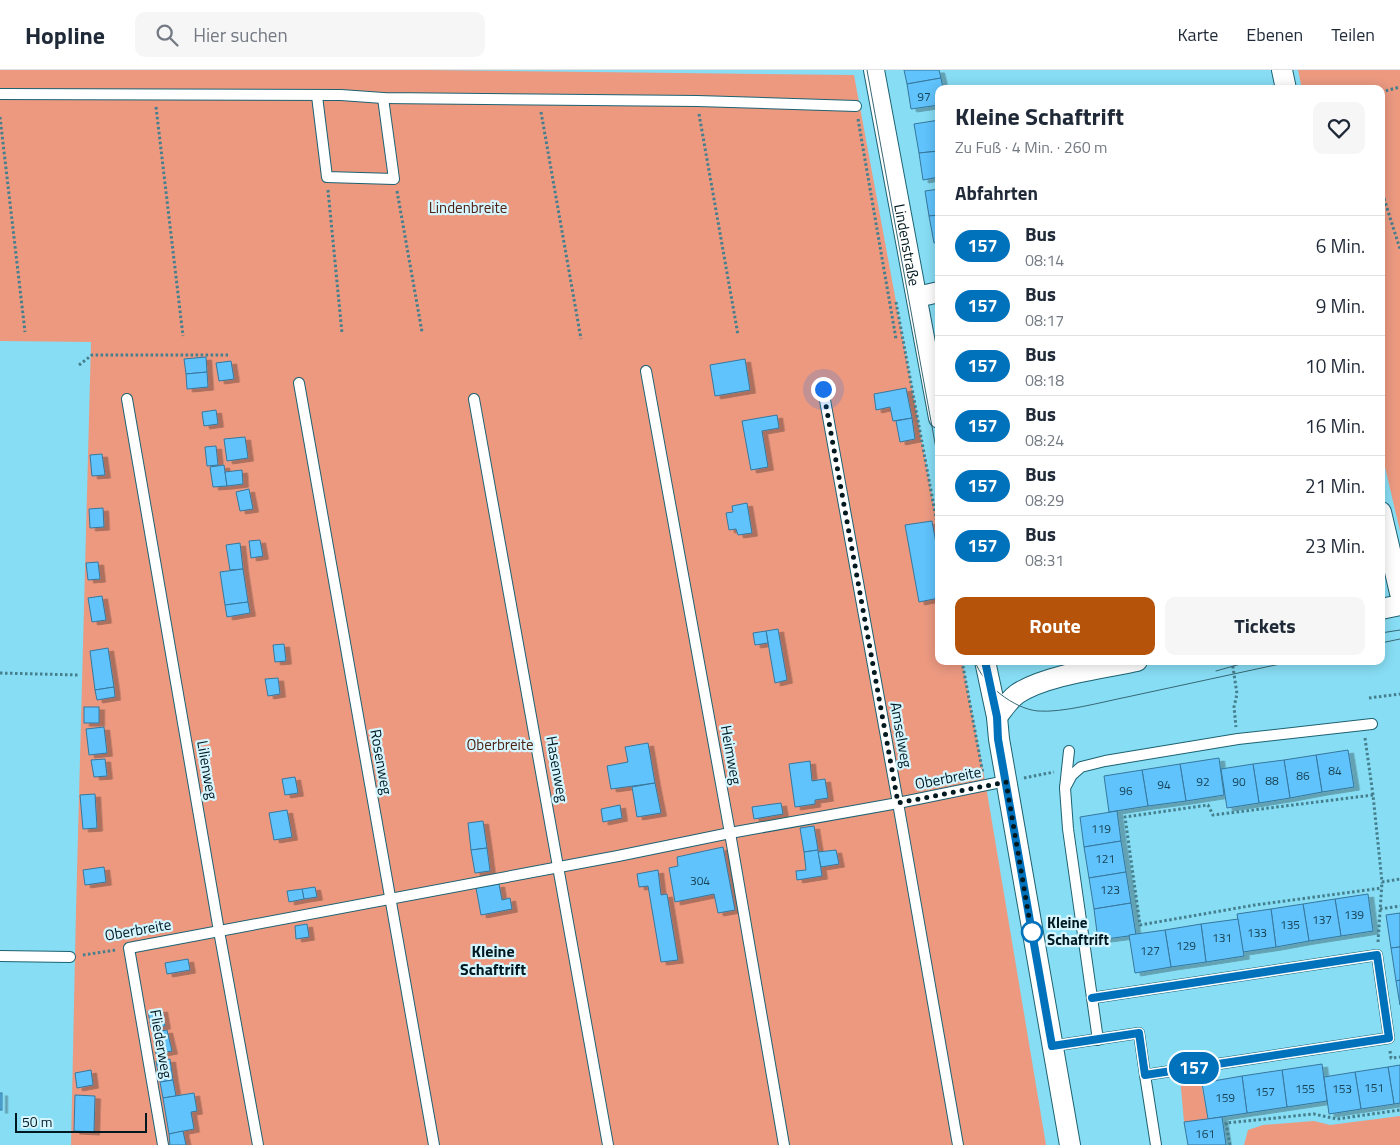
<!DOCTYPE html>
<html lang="de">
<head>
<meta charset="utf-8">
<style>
	:root { --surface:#fff; --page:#f6f6f7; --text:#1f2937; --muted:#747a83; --line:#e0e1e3; --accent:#b45309 }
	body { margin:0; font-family:"Titillium Web",sans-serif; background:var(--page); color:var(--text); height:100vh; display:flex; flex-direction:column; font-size:19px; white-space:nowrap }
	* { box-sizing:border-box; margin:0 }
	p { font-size:16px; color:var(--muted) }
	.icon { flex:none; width:28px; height:28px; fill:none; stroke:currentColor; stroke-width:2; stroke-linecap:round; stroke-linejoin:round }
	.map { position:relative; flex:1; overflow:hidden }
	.details { position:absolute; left:935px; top:15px; width:450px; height:580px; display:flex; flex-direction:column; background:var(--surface); border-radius:10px; box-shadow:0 2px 12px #0003 }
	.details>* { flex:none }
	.badge { padding:0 10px; border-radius:16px; font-size:18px; line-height:32px }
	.scale { position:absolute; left:15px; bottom:12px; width:132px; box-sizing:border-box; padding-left:5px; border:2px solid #001920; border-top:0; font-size:14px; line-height:18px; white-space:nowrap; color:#001920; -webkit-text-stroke:4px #d5f5ff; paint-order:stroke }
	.you { position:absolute; width:25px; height:25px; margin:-12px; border:4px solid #fff; border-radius:50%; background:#1a73e8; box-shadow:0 0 0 8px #1a73e833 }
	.map>.badge { position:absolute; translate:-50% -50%; box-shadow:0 0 0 2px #fff }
	h2 { padding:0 20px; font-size:19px; line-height:45px }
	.round { display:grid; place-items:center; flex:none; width:52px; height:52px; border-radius:10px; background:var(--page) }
	.summary { display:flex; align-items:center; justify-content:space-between; height:85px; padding:0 20px }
	h1 { font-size:24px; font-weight:700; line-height:38px }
	.cta { display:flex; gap:10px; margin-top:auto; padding:10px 20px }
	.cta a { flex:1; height:58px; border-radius:10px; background:var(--accent); color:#fff; font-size:20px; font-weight:700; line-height:58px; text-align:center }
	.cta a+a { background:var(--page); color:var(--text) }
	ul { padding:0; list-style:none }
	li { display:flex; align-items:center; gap:15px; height:60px; padding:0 20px; border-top:1px solid var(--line) }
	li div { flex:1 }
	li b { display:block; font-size:19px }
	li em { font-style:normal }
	li .badge { min-width:55px; font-weight:700; text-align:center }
	header { display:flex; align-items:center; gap:30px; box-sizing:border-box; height:70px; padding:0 25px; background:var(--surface); border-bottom:1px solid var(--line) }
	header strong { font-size:24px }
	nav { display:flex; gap:28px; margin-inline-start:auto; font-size:18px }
	.search { width:350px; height:45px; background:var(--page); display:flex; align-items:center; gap:12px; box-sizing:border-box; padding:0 18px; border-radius:10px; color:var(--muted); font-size:19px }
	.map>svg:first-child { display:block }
	.green { fill:#ec9980 }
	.building { fill:#61c3fc; stroke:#36779d; filter:url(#shadow) }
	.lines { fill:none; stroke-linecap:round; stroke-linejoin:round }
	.lane-casing { stroke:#1d6272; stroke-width:12 }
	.street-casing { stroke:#1d6272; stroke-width:22 }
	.path { stroke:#457e8d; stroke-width:3; stroke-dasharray:2.5 2.5; stroke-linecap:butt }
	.lane { stroke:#fff; stroke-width:10 }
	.street { stroke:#fff; stroke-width:20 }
	.tram { stroke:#376876; stroke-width:1 }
	.line-casing { stroke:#fff; stroke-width:11 }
	.line { stroke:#0072bc; stroke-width:8 }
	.walk { stroke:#001920; stroke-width:5; stroke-dasharray:0 9 }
	.stop-dot { fill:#fff; stroke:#0072bc; stroke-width:2.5 }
	.labels { text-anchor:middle; stroke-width:4.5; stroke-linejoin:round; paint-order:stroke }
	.number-label { font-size:12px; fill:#184457 }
	.park-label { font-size:15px; fill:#502214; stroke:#d5f5ff }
	.street-label { font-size:15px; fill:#001920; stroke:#d5f5ff }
	.stop-label { font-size:15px; font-weight:bold; fill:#001920; stroke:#d5f5ff; text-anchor:start }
	.neighbourhood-label { font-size:16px; font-weight:bold; fill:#001920; stroke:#d5f5ff }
</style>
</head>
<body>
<header>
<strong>Hopline</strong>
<div class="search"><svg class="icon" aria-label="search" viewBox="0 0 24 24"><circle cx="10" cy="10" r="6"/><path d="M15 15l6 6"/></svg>Hier suchen</div>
<nav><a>Karte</a><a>Ebenen</a><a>Teilen</a></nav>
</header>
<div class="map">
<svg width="1400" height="1075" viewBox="0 0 1400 1075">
	<defs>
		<filter id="shadow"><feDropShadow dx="5.5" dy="3" stdDeviation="0" flood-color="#0004"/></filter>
	</defs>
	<rect width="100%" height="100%" fill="#87ddf4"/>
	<g class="green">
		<path d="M0,0H427L854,5L939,464V591H962L986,716L1046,1075H71L76,840L91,272L0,271Z"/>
		<path d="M1298,0H1400V461L1381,380V19H1302Z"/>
		<path d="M1198,997L1208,1049L1184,1052L1180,1007Z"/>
		<path d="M1400,1046V1075H1244L1248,1060L1263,1055L1314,1051L1330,1055Z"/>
	</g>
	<g class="building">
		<path d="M904,0H939L941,8L907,14Z"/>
		<path d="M941,8L943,19H939V35L911,39L907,14Z"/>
		<path d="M939,50V81L919,83L914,54Z"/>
		<path d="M939,81V107L923,110L919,83Z"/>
		<path d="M939,119V145L929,146L925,121Z"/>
		<path d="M939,145V172L934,173L929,146Z"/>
		<path d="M206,287L207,302L186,304L184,289Z"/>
		<path d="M745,289L750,320L715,326L710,295Z"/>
		<path d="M231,291L234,309L219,311L216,293Z"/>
		<path d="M207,302L208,317L187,319L186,304Z"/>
		<path d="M906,318L912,348L893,351L890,337L876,340L874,324Z"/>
		<path d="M216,340L218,354L204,356L202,342Z"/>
		<path d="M777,345L779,358L762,361L768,397L751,400L742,351Z"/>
		<path d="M912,348L915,369L900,372L896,351Z"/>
		<path d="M245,367L248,388L227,391L224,369Z"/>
		<path d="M216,376L218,395L207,396L205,377Z"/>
		<path d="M102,384L105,405L92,406L90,385Z"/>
		<path d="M224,395L227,416L213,417L210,397Z"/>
		<path d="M242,400L243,414L227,416L225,402Z"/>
		<path d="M249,419L253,439L240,441L236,422Z"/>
		<path d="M747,433L752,463L738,465L736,459L729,460L726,443L733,442L732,436Z"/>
		<path d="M103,438L104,457L90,458L89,439Z"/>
		<path d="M932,451L939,490V528L919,532L905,455Z"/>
		<path d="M260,470L263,486L251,488L249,471Z"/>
		<path d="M240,473L243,499L230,500L226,475Z"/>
		<path d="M98,492L100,509L88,510L86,493Z"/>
		<path d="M243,499L248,532L225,535L220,502Z"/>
		<path d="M102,526L106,550L92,552L88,528Z"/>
		<path d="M248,532L250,543L227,547L225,535Z"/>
		<path d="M778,559L787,610L775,613L766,561Z"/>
		<path d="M766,561L768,573L755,575L753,563Z"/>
		<path d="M284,574L286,591L275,592L273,575Z"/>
		<path d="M108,578L114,617L95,620L90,581Z"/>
		<path d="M278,608L280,624L268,626L265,609Z"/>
		<path d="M114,617L115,627L97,630L95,620Z"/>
		<rect x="84" y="637" width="15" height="16"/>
		<path d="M104,657L107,683L89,685L86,659Z"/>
		<path d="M648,673L655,713L611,719L607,696L628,692L625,677Z"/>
		<path d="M1348,680L1354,717L1322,722L1316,685Z"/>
		<path d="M1316,685L1322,722L1290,728L1284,690Z"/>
		<path d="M1219,688L1224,725L1186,731L1180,694Z"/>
		<path d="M105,689L107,706L94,707L91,690Z"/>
		<path d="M1284,690L1290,728L1259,733L1253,694Z"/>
		<path d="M810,691L812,711L825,709L828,728L815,730V734L795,737L789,694Z"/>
		<path d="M1180,694L1186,731L1148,736L1142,700Z"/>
		<path d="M1253,694L1259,733L1227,738L1221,699Z"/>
		<path d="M1142,700L1148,736L1109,742L1104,706Z"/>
		<path d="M295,707L298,723L285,725L282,709Z"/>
		<path d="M655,713L661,743L637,747L632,717Z"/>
		<path d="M95,724L97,758L83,759L80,725Z"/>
		<path d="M781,733L783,744L754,749L752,737Z"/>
		<path d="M620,735L622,748L603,752L601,739Z"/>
		<path d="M287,740L292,767L274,770L269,743Z"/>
		<path d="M1117,741L1121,771L1084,777L1080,747Z"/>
		<path d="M483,751L487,778L471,780L468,753Z"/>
		<path d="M814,756L818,780L804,782L800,758Z"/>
		<path d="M1121,771L1126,802L1089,808L1084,777Z"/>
		<path d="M723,777L735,840L718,843L714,824L675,832L669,798L678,796L677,787Z"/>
		<path d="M487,778L490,801L475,803L471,780Z"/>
		<path d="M818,780L822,806L797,810L796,801L806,800L804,782Z"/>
		<path d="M836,780L839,794L821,797L818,782Z"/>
		<path d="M104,797L106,812L85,815L83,800Z"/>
		<path d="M658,800L661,825L667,824L678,890L661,892L648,816L639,817L637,804Z"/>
		<path d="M1126,802L1131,833L1094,839L1089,808Z"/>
		<path d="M499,814L502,830L510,828L512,839L481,845L476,818Z"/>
		<path d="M315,817L317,827L304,829L302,819Z"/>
		<path d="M302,819L304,829L289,832L287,821Z"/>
		<path d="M1368,824L1373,861L1341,866L1335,829Z"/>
		<path d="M1335,829L1341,866L1309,871L1303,834Z"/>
		<path d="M1131,833L1136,865L1098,870L1094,839Z"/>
		<path d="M1303,834L1309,871L1276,877L1271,839Z"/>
		<path d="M1271,839L1276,877L1243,882L1237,844Z"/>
		<path d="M1400,843V877L1391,878L1386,845Z"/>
		<path d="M1238,849L1244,886L1206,892L1201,854Z"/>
		<path d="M307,854L309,867L296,869L295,856Z"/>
		<path d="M1201,854L1206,892L1171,897L1165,860Z"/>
		<path d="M1165,860L1171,897L1135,903L1129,865Z"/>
		<path d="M1400,877V910L1396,911L1391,878Z"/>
		<path d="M188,889L190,900L167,904L165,893Z"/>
		<path d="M1400,910V935L1396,911Z"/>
		<path d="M162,939L165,956L151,958L148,941Z"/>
		<path d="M167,960L172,981L156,984L153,962Z"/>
		<path d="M170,989L173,1010L160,1012L156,991Z"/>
		<path d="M1322,994L1327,1031L1287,1037L1282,1000Z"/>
		<path d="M1400,995V1033L1394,1034L1388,997Z"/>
		<path d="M1388,997L1394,1034L1361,1039L1355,1002Z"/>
		<path d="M91,1000L93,1015L77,1018L75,1003Z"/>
		<path d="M1282,1000L1287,1037L1247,1043L1242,1006Z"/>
		<path d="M1355,1002L1361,1039L1329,1044L1324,1007Z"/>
		<path d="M1242,1006L1247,1043L1208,1049L1202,1013Z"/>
		<path d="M173,1010L176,1026L163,1028L160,1012Z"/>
		<rect x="0" y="1023" width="2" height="17"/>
		<path d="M194,1023L197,1041L191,1042L194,1059L169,1064L163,1028Z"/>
		<path d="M75,1025L95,1026L94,1062L74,1061Z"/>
		<path d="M1222,1047L1226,1075H1188L1184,1052Z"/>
		<path d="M183,1061L186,1075H170L169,1064Z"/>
	</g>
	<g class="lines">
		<g class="lane-casing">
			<g id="lane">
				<path d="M0,24L341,25L383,28L697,31L856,36"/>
				<path d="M317,26L327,107L394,109L383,28"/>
				<path d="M646,301L730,763L784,1075"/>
				<path d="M299,313L434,1075"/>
				<path d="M823,319L898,733L958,1075"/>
				<path d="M127,329L219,861L258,1075"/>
				<path d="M474,329L608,1075"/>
				<path d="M1069,681L1065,718L1068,759L1098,970"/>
				<path d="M1065,718L1072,705L1081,697L1105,691L1238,669L1372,654"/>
				<path d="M0,886L70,887"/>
				<path d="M1052,976L1139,963L1145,1005L1389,968L1377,885L1092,928"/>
				<path d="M1145,1005L1156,1075"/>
				<path d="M163,1075L129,878L618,786L730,763L898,733L1006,711"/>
			</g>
		</g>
		<g class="street-casing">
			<g id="street">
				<path id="s1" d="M874,0L939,348"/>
				<path d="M1282,0L1286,19"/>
				<path d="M917,227L939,222"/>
				<path d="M1381,442L1400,523"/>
				<path d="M1381,539L1400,535"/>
				<path d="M985,591L997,647L999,669L1070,1075"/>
				<path d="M997,647C1003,639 1009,630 1017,624C1045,605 1104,598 1137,591"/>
			</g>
		</g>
		<g class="path">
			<path d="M1381,22L1400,17"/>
			<path d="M156,37L183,266"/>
			<path d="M541,42L581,269"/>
			<path d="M699,44L738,265"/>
			<path d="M0,47L25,262"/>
			<path d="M858,49L896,269"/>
			<path d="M1381,119L1400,179"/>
			<path d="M328,120L342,263"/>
			<path d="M397,121L422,262"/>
			<path d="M896,232L939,464"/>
			<path d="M79,295L92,285H228"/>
			<path d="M962,591L983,704"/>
			<path d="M1232,591L1237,624L1234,637L1236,657"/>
			<path d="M0,603L78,605"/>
			<path d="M1369,628L1400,624"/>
			<path d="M1365,668L1373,725L1382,812L1400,809"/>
			<path d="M1024,708L1054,702"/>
			<path d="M1373,725L1213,745L1208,735L1125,747L1140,855L1255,835L1382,818"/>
			<path d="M1380,839L1400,836"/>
			<path d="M1378,872L1382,812"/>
			<path d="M83,885L116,880"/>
			<path d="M1390,981L1391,988L1400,987"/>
			<path d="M1230,1075L1226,1053L1314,1044L1337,1049L1400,1040"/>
		</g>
		<use href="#lane" class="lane"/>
		<use href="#street" class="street"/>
		<g class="tram">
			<path d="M867,0L939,395"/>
			<path d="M1381,563L1400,560"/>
			<path d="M1381,573L1400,569"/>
			<path d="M975,591C982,614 1014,639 1038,641C1062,643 1102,632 1127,627C1183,615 1238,603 1294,591"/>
			<path d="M1216,601L1251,591"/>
		</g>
	</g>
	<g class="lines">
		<g class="line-casing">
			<path id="line" d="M985,591L997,647L998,669L1052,976L1139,963L1145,1005L1389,968L1377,885L1092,928"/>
		</g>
		<use href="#line" class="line"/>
		<path class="walk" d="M823,319L898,733L1006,712L1032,865V862"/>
	</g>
	<circle class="stop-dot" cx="1032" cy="862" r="10"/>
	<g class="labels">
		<g class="number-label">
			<text x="924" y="31">97</text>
			<text x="1335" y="705">84</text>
			<text x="1303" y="710">86</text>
			<text x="1272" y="715">88</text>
			<text x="1203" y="716">92</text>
			<text x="1239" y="716">90</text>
			<text x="1164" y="719">94</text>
			<text x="1126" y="725">96</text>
			<text x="1101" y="763">119</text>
			<text x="1105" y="793">121</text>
			<text x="700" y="815">304</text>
			<text x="1110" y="824">123</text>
			<text x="1354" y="849">139</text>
			<text x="1322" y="854">137</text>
			<text x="1290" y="859">135</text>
			<text x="1257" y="867">133</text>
			<text x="1222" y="872">131</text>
			<text x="1186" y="880">129</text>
			<text x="1150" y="885">127</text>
			<text x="1374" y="1022">151</text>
			<text x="1305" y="1023">155</text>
			<text x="1342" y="1023">153</text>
			<text x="1265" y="1026">157</text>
			<text x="1225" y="1032">159</text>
			<text x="1205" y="1068">161</text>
		</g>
		<g class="park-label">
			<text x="468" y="143">Lindenbreite</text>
			<text x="500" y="680">Oberbreite</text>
		</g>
		<g class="street-label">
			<text dy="5" stroke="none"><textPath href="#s1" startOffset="178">Lindenstraße</textPath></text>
			<text transform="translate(901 665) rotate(80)" y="5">Amselweg</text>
			<text transform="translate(731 685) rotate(80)" y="5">Heimweg</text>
			<text transform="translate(381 692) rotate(80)" y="5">Rosenweg</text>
			<text transform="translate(557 699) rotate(80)" y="5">Hasenweg</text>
			<text transform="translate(207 700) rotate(80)" y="5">Lilienweg</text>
			<text transform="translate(948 708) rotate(-11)" y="5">Oberbreite</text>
			<text transform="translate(138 860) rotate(-10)" y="5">Oberbreite</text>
			<text transform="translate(161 974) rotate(80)" y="5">Fliederweg</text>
		</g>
		<g class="stop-label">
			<text x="1047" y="858">Kleine<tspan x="1047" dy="17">Schaftrift</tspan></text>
		</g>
		<g class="neighbourhood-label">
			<text x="493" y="887">Kleine<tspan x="493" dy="18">Schaftrift</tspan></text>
		</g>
	</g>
</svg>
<div class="scale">50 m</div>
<div class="you" style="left:823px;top:319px"></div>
<b class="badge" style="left:1194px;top:998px;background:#0072bc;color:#fff">157</b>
<section class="details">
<div class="summary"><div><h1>Kleine Schaftrift</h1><p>Zu Fuß · 4 Min. · 260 m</p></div><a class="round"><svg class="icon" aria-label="heart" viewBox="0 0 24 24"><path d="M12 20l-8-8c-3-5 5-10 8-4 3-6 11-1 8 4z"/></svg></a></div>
<h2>Abfahrten</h2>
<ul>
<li><span class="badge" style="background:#0072bc;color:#fff">157</span><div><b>Bus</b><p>08:14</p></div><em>6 Min.</em></li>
<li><span class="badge" style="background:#0072bc;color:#fff">157</span><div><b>Bus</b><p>08:17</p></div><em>9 Min.</em></li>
<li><span class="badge" style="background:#0072bc;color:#fff">157</span><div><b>Bus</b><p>08:18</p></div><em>10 Min.</em></li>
<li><span class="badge" style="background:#0072bc;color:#fff">157</span><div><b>Bus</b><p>08:24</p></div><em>16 Min.</em></li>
<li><span class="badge" style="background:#0072bc;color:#fff">157</span><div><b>Bus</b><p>08:29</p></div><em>21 Min.</em></li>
<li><span class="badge" style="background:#0072bc;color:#fff">157</span><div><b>Bus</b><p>08:31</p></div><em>23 Min.</em></li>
</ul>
<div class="cta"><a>Route</a><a>Tickets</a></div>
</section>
</div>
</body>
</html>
